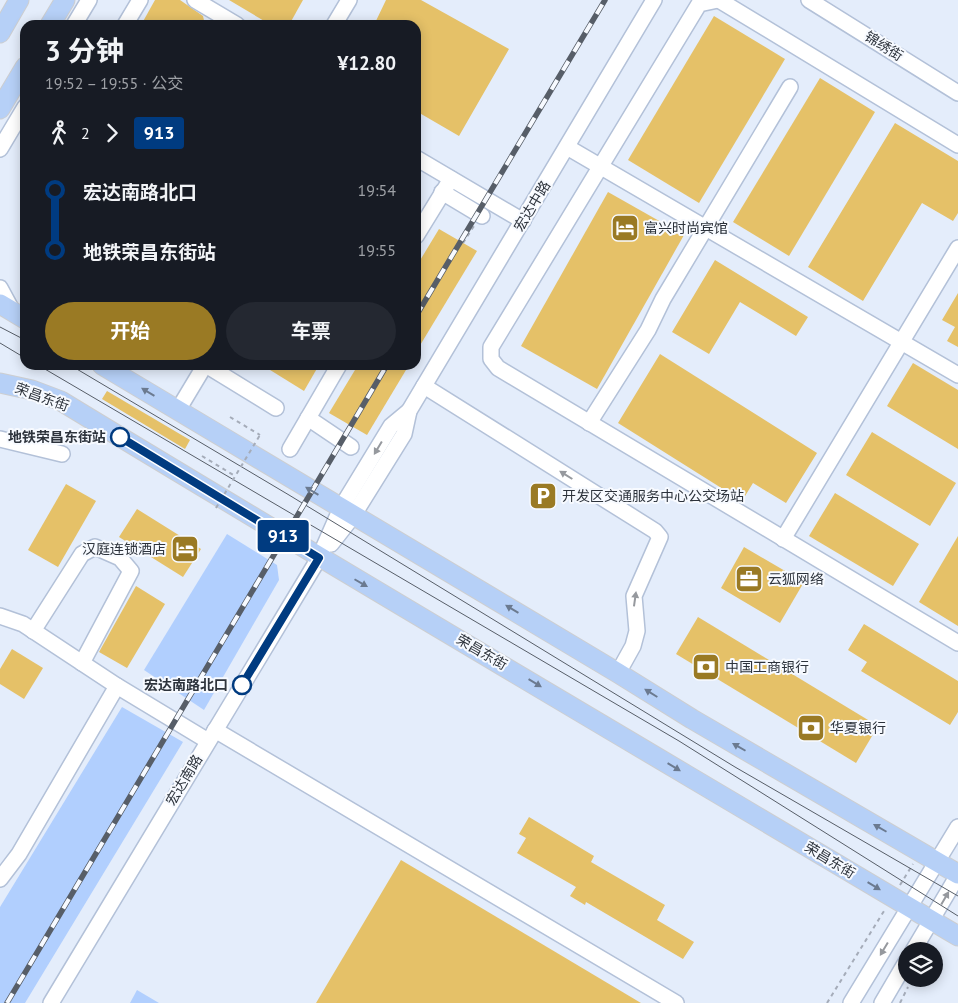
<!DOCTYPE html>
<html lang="zh">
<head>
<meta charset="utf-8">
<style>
	:root { --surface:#171b24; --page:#242831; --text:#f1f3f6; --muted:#9ea1a6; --accent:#9a7a24 }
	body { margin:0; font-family:"PT Sans","Noto Sans SC",sans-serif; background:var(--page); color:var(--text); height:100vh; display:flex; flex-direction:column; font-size:19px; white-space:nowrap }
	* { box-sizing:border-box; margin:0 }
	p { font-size:16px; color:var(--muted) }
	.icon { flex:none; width:28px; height:28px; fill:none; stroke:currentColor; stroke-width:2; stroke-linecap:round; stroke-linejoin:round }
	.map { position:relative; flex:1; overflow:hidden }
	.side { position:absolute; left:20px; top:20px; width:401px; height:350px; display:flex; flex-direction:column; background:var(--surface); border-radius:15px; box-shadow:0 2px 12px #0003 }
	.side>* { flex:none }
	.badge { padding:0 10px; border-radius:4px; font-size:18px; line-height:32px }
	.tools { position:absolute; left:898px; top:942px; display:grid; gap:10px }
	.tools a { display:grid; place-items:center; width:45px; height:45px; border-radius:50%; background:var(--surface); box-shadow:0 2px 12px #0003; font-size:25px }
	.map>.badge { position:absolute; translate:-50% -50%; box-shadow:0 0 0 2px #fff }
	.legs { display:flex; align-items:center; gap:8px; height:55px; padding:0 25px; font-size:16px }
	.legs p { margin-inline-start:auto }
	.headline { display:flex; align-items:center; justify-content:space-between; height:85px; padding:0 25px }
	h1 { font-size:28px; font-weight:700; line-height:38px }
	.primary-button { display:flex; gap:10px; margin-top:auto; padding:10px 25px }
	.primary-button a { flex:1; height:58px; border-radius:30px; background:var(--accent); color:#fff; font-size:20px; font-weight:700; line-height:58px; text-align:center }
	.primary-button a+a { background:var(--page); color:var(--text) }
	ul { padding:0 25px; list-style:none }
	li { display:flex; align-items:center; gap:18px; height:60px; font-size:19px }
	li i { display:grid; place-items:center; width:8px; height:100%; margin:0 6px; background:currentColor }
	li i::after { content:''; width:12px; height:12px; margin:-6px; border:4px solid; border-radius:50%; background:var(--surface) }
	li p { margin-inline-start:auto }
	li:first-child i { background:linear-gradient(#0000 50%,currentColor 0) }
	li:last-child i { background:linear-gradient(currentColor 50%,#0000 0) }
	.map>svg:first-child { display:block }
	.green { fill:#b1cffe }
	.building { fill:#e5c168 }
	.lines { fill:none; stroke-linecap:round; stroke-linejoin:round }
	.minor-casing { stroke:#b3c1d8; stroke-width:18 }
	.major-casing { stroke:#cdced0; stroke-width:21 }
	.path { stroke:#a5acb9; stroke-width:2; stroke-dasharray:4 4; stroke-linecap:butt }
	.minor { stroke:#fff; stroke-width:15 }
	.major { stroke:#b6d0f7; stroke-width:19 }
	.tram { stroke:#575e68; stroke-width:1 }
	.rail-casing { stroke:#575e68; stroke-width:5.5 }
	.rail { stroke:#f7faff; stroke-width:4; stroke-dasharray:11; stroke-linecap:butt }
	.path-bridge { stroke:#a5acb9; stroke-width:2; stroke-dasharray:4 4; stroke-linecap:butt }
	.oneway { fill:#6b7a90 }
	.oneway2 { fill:#96999e }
	.line-1-casing { stroke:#fff; stroke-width:11 }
	.line-1 { stroke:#003b80; stroke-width:8 }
	.stop-1-dot { fill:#fff; stroke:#003b80; stroke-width:2.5 }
	.labels { text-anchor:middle; stroke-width:4; stroke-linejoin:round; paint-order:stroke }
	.street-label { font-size:14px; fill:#2d333c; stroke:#f7faff }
	.poi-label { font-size:14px; fill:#2d333c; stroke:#f7faff; text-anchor:start }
	.stop-label { font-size:14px; font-weight:bold; fill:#2d333c; stroke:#f7faff; text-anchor:end }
</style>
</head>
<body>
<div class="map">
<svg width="958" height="1003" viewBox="0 0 958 1003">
	<rect width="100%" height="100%" fill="#e4edfb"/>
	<g class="green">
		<path d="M227,534L277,565L279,580L204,710L144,670Z"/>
		<path d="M122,707L183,742L25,1003H0V907Z"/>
		<path d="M137,990L159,1003H130Z"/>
	</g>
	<g class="building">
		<path d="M155,0H180L203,16L205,25H141Z"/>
		<path d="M229,0H303L289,25H271Z"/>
		<path d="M386,0H421L509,49L459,136L416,111V25H374Z"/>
		<path d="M714,16L785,59L699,203L628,160Z"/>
		<path d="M820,78L875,112L789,256L733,222Z"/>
		<path d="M895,123L958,161V213L953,221L922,203L863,301L808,267Z"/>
		<path d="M608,192L684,235L597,389L521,346Z"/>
		<path d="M439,229L477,251L416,352V267Z"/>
		<path d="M715,260L808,317L796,336L740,302L709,354L672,332Z"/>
		<path d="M958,293V347L947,341L955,327L942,320Z"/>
		<path d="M660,354L817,453L786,503L753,483L742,501L618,423Z"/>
		<path d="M913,363L958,390V449L887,406Z"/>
		<path d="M262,365H319L304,391Z"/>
		<path d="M358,365H409L367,435L329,413Z"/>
		<path d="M107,391L190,440L185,449L102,399Z"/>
		<path d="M872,432L956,483L930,526L846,475Z"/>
		<path d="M66,484L96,501L58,567L28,550Z"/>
		<path d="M835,493L919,544L893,586L809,536Z"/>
		<path d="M137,509L201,549L183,577L119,537Z"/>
		<path d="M958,536V626L919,602Z"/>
		<path d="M744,547L804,582L780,623L721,588Z"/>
		<path d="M136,586L165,604L127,668L99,652Z"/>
		<path d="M698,617L878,726L856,763L676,654Z"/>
		<path d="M864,624L958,681V712L950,725L861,671L867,662L848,650Z"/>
		<path d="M12,649L43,668L24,699L0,684V669Z"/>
		<path d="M529,817L594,856L591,862L665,905L657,920L694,942L683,959L586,902L585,905L570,896L576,887L517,853L526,838L519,834Z"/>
		<path d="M401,860L641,1003H316Z"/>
	</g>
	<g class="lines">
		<g class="minor-casing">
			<g id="minor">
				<path d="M195,0L237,25"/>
				<path d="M718,0L699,4L491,347V359L498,368L958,643"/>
				<path d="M719,0L958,145"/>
				<path d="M809,0L958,93"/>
				<path d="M74,25L89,0"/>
				<path d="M125,25L140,0"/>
				<path d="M334,25L349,0"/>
				<path d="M567,147L958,375"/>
				<path d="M0,149L25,107"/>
				<path d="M416,158L523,221"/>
				<path d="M442,192L482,216"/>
				<path d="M416,236L451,179"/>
				<path d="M0,288L13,312"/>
				<path d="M206,365L276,408"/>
				<path d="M424,386L655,531L660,537L634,596L637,631L633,646L618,673"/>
				<path d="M178,410L205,365"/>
				<path d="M308,418L351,447"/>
				<path d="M589,423L648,330L663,299L790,87"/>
				<path d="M0,439L62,454"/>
				<path d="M290,449L339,365"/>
				<path d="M783,539L958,248"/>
				<path d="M331,544L353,516L404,434L409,411L654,0"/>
				<path d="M0,616L23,624L117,686L208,741"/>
				<path d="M33,631L82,554L95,547L120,558L131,571L82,663"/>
				<path d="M215,730L676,1003"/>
				<path d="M0,879L19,854L117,686"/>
				<path d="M913,951L958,875"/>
				<path d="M51,1003L319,558L341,508L391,426L409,411"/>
				<path d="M851,1003L958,827"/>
				<path d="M882,1003L906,962"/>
			</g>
		</g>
		<g class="major-casing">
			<g id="major">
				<path d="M50,25L65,0"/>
				<path d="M0,33L19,0"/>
				<path d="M0,109L25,67"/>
				<path d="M0,304L25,319"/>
				<path d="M102,365L618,673L692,719L958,874"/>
				<path d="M0,383L32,390L61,401C358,582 659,758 958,936"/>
			</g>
		</g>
		<g class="path">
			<path d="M463,243L474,226"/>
			<path d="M230,417L260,435"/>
			<path d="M202,456L235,476"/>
			<path d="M900,885L913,864"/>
			<path d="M827,1003L884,911"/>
			<path d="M900,1003L908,987"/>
		</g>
		<use href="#minor" class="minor"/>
		<use href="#major" class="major"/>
		<g class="tram">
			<path d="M0,327L25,340"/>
			<path d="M0,343L25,358"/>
			<path d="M38,365L679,741L958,916"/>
			<path d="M70,365L289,495L735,767L958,896"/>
		</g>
		<g class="rail-casing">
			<g id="rail">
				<path d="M416,316L605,0"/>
				<path d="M7,1003L387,365"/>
			</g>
		</g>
		<use href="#rail" class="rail"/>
		<path class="path-bridge" d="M216,508L260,435"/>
	</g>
	<defs><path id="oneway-solid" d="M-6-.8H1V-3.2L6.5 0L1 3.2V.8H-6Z" transform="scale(1.25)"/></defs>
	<g class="oneway">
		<use href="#oneway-solid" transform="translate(148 392) rotate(-149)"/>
		<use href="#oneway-solid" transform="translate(312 491) rotate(-149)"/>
		<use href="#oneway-solid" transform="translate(361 583) rotate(30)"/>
		<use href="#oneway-solid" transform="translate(512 609) rotate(-149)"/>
		<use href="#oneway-solid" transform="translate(535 683) rotate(31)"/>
		<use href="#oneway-solid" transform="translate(651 693) rotate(-148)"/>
		<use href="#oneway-solid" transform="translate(739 747) rotate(-150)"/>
		<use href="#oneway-solid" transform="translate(674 767) rotate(31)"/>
		<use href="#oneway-solid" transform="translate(880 828) rotate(-150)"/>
		<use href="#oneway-solid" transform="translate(874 886) rotate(31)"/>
	</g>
	<g class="oneway2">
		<use href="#oneway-solid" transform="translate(378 448) rotate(121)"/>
		<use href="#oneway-solid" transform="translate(566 475) rotate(-148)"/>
		<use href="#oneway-solid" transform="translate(635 599) rotate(-82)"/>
		<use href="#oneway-solid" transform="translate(945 898) rotate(-60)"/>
		<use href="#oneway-solid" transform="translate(884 949) rotate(121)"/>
	</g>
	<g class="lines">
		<g class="line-1-casing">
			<path id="line-1" d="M120,437L319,558L242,685"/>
		</g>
		<use href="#line-1" class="line-1"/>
	</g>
	<defs>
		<g id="hotel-square" transform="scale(1.4375)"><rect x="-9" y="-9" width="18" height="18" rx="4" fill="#9a7a24" stroke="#f7faff"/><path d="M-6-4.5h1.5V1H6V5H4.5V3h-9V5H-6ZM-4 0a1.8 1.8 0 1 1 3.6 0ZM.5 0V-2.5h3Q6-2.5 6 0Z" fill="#fff"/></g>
		<g id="parking-square" transform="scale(1.4375)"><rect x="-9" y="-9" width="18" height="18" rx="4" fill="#9a7a24" stroke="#f7faff"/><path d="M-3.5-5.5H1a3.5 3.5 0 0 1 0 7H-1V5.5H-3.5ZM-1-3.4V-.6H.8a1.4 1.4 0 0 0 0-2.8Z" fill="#fff"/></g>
		<g id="office-square" transform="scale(1.4375)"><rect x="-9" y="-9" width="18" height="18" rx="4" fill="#9a7a24" stroke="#f7faff"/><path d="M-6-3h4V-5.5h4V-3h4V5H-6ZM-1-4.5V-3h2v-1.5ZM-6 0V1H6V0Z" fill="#fff"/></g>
		<g id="bank-square" transform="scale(1.4375)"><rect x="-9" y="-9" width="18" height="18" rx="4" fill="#9a7a24" stroke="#f7faff"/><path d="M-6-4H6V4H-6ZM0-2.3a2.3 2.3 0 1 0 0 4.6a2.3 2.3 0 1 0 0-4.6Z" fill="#fff"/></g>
	</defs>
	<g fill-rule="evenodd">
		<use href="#hotel-square" x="625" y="228"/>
		<use href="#parking-square" x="543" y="496"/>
		<use href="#hotel-square" x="185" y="549"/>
		<use href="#office-square" x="749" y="579"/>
		<use href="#bank-square" x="706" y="667"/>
		<use href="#bank-square" x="811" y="728"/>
	</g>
	<g class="stop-1-dot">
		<circle cx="120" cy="437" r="9"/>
		<circle cx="242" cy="685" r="9"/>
	</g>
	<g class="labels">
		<g class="street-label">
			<text transform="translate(884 46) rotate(32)" y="5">锦绣街</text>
			<text transform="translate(532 206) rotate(-59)" y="5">宏达中路</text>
			<text transform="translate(42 397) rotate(20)" y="5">荣昌东街</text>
			<text transform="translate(482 652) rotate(30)" y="5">荣昌东街</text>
			<text transform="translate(184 780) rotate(-59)" y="5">宏达南路</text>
			<text transform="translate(830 860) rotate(31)" y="5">荣昌东街</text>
		</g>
		<g class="poi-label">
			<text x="644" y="233">富兴时尚宾馆</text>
			<text x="562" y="501">开发区交通服务中心公交场站</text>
			<text x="166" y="554" text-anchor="end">汉庭连锁酒店</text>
			<text x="768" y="584">云狐网络</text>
			<text x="725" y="672">中国工商银行</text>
			<text x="830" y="733">华夏银行</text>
		</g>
		<g class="stop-label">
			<text x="106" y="442">地铁荣昌东街站</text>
			<text x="228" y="690">宏达南路北口</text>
		</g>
	</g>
</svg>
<div class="tools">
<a><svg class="icon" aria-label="layers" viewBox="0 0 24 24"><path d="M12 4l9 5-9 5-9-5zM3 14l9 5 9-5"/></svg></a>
</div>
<b class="badge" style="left:283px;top:536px;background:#003b80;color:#fff">913</b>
<section class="side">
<div class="headline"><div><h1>3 分钟</h1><p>19:52 – 19:55 · 公交</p></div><b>¥12.80</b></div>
<div class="legs"><svg class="icon" aria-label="walk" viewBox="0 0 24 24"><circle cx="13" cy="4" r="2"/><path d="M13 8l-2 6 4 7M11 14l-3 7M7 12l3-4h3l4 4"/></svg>2<svg class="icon" aria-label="forward" viewBox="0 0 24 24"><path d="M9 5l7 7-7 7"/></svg><b class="badge" style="background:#003b80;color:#fff">913</b></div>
<ul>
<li><i style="color:#003b80"></i><b>宏达南路北口</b><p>19:54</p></li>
<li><i style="color:#003b80"></i><b>地铁荣昌东街站</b><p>19:55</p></li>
</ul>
<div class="primary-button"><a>开始</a><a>车票</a></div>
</section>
</div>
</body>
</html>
